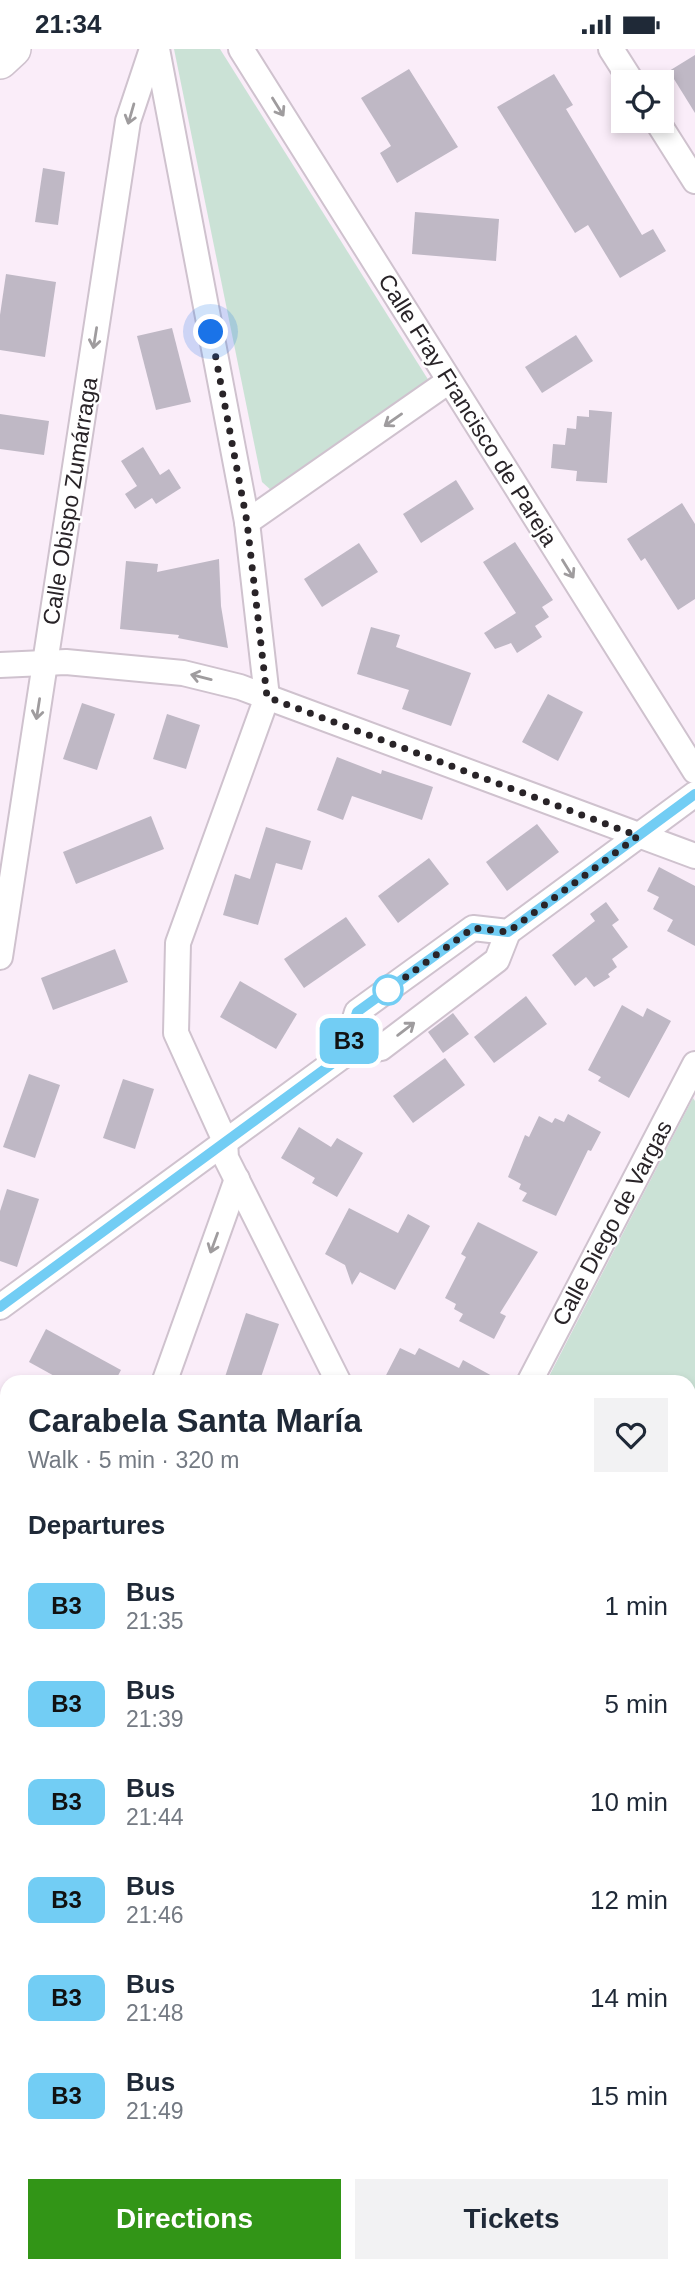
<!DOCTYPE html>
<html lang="en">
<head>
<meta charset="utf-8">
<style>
	:root { --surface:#fff; --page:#f2f2f3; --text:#1f2937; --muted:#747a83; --accent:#329517 }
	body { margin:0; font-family:Arial,sans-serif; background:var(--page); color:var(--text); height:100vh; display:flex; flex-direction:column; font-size:26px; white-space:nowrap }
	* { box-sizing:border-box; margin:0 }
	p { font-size:23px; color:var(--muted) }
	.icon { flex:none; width:38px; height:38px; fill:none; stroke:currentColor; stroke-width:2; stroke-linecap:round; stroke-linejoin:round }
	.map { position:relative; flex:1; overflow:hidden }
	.side { position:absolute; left:0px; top:1326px; width:696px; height:898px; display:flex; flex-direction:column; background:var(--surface); border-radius:21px 21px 0 0; box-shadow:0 4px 10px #0003 }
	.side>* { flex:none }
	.badge { padding:0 14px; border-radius:10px; font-size:24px; line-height:46px }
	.controls { position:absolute; left:611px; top:21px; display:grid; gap:14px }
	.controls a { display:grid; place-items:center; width:63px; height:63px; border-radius:0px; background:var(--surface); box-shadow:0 4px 10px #0003; font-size:35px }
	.you { position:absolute; width:35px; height:35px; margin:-18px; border:5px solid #fff; border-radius:50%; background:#1a73e8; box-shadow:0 0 0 10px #1a73e833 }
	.map>.badge { position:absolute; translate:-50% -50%; box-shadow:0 0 0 4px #fff }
	h2 { padding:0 28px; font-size:26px; line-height:63px }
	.round { display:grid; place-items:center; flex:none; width:74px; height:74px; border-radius:0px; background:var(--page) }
	.overview { display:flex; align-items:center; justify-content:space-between; height:119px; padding:0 28px }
	h1 { font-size:33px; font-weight:700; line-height:52px }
	.cta { display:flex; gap:14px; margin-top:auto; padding:14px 28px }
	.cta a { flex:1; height:80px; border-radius:0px; background:var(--accent); color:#fff; font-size:28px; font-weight:700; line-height:80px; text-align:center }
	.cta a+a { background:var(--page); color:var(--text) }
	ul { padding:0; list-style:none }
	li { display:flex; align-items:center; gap:21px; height:98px; padding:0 28px }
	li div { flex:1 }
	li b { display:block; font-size:26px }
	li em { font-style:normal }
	li .badge { min-width:77px; font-weight:700; text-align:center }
	.status { display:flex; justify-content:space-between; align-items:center; height:49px; padding:0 35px; background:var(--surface); direction:ltr }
	.status svg { height:19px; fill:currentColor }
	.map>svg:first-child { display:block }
	.commercial { fill:#fae1d9 }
	.green { fill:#cbe2d6 }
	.building { fill:#bfb8c5 }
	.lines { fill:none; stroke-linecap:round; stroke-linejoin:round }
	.street-casing { stroke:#cfc2ce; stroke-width:28 }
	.secondary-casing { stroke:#cfc2ce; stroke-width:38 }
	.street { stroke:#fff; stroke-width:24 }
	.secondary { stroke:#fff; stroke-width:35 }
	.oneway { stroke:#9f9c9e }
	.line-casing { stroke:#fff; stroke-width:16 }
	.line { stroke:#72cdf4; stroke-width:10 }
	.walk { stroke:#292428; stroke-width:7; stroke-dasharray:0 12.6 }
	.stop-dot { fill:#fff; stroke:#72cdf4; stroke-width:3.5 }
	.labels { text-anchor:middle; stroke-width:5; stroke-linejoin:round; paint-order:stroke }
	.street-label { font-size:23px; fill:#292428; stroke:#fff }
</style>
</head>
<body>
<div class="status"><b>21:34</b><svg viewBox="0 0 49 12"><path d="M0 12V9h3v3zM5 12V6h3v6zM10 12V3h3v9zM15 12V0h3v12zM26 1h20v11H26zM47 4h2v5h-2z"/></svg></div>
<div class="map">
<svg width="695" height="2224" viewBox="0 0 695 2224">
	<rect width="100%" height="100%" fill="#faedf9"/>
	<path class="commercial" d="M387,2217H530L516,2224H390Z"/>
	<g class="green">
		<path d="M174,0H220L429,332L272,442L262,433Z"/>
		<path d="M693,1049L695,1052V1968L690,1957V1334L546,1333Z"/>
		<path d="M0,2207L7,2209V2217L48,2220L50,2217H174L177,2224H0Z"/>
	</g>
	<g class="building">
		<path d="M695,6V64L669,22Z"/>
		<path d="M409,20L458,98L397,134L380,104L391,97L361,49Z"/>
		<path d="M554,25L573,56L566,60L642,186L653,180L666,202L620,229L588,176L575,184L497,58Z"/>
		<path d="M43,119L65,123L58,176L35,173Z"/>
		<path d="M415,163L499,170L496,212L412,205Z"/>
		<path d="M6,225L56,233L45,308L0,301V266Z"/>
		<path d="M172,279L191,353L156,361L137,287Z"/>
		<path d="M576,286L593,312L542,344L525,318Z"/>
		<path d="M589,361L612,363L607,434L576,432L577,422L551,419L553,395L565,396L567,379L576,380L577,367L589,368Z"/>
		<path d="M0,365L49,372L44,406L0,400Z"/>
		<path d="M143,398L160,426L169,420L181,439L156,455L152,449L135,460L125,445L137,437L121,412Z"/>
		<path d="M456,431L474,460L421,494L403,465Z"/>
		<path d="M682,454L695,475V550L678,561L645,509L641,512L627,490Z"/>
		<path d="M515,493L553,551L542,558L549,568L535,577L542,588L517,604L511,594L495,600L484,584L516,564L483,513Z"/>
		<path d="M359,494L378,523L322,558L304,530Z"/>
		<path d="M219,510L221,557L228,599L178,589L179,586L120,580L126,512L158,515L157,523Z"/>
		<path d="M371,578L400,586L396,598L471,624L451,677L402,660L409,641L357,625Z"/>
		<path d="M548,645L583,663L558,712L522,693Z"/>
		<path d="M82,654L115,665L97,721L63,710Z"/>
		<path d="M167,665L200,676L186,720L153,710Z"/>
		<path d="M337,708L381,725L382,721L433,738L422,771L352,747L343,771L317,761Z"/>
		<path d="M151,767L164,800L76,835L63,803Z"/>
		<path d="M537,775L559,803L507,842L486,813Z"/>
		<path d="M266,778L311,792L302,821L276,814L258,876L223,866L235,825L250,830Z"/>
		<path d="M429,809L449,835L398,874L378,847Z"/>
		<path d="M659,818L695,837V897L667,882L673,871L653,860L659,848L647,842Z"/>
		<path d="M606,853L619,871L612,876L628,898L612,910L617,918L608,925L610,928L594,938L586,928L575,937L552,906L595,872L590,865Z"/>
		<path d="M346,868L366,896L304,939L284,910Z"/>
		<path d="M115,900L128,933L53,961L41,929Z"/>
		<path d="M240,932L297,965L276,1000L220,968Z"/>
		<path d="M526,947L547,975L494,1014L474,988Z"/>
		<path d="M622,956L643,968L647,959L671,972L629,1049L598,1032L601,1028L588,1021Z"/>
		<path d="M453,964L469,985L443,1004L428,983Z"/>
		<path d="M445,1009L465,1036L413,1074L393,1047Z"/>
		<path d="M29,1025L60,1036L35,1109L3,1098Z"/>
		<path d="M123,1030L154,1040L135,1100L103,1089Z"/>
		<path d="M568,1065L601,1083L591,1102L588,1101L556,1167L522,1152L527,1144L519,1140L521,1135L508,1128L525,1086L529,1088L539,1067L552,1074L555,1069L564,1073Z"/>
		<path d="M299,1078L331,1098L337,1089L363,1104L337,1148L312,1134L315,1129L281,1109Z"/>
		<path d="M7,1140L39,1150L17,1218L0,1212V1162Z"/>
		<path d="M349,1159L398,1184L408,1165L430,1177L395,1241L360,1223L352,1236L345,1216L325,1205Z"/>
		<path d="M478,1173L538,1203L500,1264L506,1267L494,1290L459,1272L463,1265L454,1260L456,1255L445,1249L466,1208L461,1205Z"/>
		<path d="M246,1264L279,1275L259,1334H223Z"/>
		<path d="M46,1280L121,1321L114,1334H67L29,1313Z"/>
		<path d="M400,1299L415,1306L419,1299L459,1319L463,1311L505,1334H382Z"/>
	</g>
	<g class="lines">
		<g class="street-casing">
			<g id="street">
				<path d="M157,0L247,473L267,648L178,894L176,984L225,1092L226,1109L339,1334"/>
				<path d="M241,0L695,722"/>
				<path d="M611,0L632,33"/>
				<path d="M657,72L695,132"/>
				<path d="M247,473L449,332"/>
				<path d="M0,616L66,613L183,624L240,638L695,807"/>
				<path d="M0,908L128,72L152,0"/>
				<path d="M344,1006L381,999L497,911L508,883"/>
				<path d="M0,1258L344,1006L357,963L473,879L508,883L695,745"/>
				<path d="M164,1334L237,1130"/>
				<path d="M529,1334L695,1015"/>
				<path d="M0,1700L7,1720"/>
				<path d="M690,2032L695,2043"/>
				<path d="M0,2038L7,2036"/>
				<path d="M690,2185L695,2182"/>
				<path d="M183,2217L186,2224"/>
				<path d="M343,2217L346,2224"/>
				<path d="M608,2224L622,2217"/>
			</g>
		</g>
		<g class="secondary-casing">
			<path id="secondary" d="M0,12L13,0"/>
		</g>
		<use href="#street" class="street"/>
		<use href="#secondary" class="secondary"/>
	</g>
	<defs><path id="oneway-shaft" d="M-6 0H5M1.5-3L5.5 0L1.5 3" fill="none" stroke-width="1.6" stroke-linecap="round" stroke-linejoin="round" transform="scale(1.75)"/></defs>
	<g class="oneway">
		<use href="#oneway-shaft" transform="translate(278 58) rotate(58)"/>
		<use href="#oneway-shaft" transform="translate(131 65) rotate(106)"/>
		<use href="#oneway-shaft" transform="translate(95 289) rotate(99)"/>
		<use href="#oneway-shaft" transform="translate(393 371) rotate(145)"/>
		<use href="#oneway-shaft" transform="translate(568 520) rotate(58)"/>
		<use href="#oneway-shaft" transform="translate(201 628) rotate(-166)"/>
		<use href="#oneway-shaft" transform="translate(38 660) rotate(99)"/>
		<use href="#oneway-shaft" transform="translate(406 980) rotate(-37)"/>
		<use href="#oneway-shaft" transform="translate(214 1194) rotate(110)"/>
	</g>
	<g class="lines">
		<g class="line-casing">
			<path id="line" d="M0,1258L344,1006L357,963L473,879L508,883L695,745"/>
		</g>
		<use href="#line" class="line"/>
		<path class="walk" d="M211,283L247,473L267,648L638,787L508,883L473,879L388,941"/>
	</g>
	<circle class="stop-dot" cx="388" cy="941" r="14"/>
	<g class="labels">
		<g class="street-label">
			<text transform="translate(468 361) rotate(58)" y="8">Calle Fray Francisco de Pareja</text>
			<text transform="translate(70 452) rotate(-81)" y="8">Calle Obispo Zumárraga</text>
			<text transform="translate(612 1174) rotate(-62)" y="8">Calle Diego de Vargas</text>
		</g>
	</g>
</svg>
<div class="controls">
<a><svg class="icon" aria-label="locate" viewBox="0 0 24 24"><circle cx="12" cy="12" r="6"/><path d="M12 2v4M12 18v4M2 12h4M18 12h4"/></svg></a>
</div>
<div class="you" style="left:211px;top:283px"></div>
<b class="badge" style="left:349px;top:992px;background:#72cdf4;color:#111">B3</b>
<section class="side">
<div class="overview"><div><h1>Carabela Santa María</h1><p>Walk · 5 min · 320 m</p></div><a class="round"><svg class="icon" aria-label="heart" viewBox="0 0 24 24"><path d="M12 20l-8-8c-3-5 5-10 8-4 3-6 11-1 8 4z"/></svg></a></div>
<h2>Departures</h2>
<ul>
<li><span class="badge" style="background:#72cdf4;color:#111">B3</span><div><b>Bus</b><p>21:35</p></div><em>1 min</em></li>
<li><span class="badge" style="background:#72cdf4;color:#111">B3</span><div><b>Bus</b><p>21:39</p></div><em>5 min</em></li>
<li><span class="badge" style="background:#72cdf4;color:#111">B3</span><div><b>Bus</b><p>21:44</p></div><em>10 min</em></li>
<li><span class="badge" style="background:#72cdf4;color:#111">B3</span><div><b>Bus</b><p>21:46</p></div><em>12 min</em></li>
<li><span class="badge" style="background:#72cdf4;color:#111">B3</span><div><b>Bus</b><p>21:48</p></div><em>14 min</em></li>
<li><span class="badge" style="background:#72cdf4;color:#111">B3</span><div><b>Bus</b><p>21:49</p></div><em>15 min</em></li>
</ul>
<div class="cta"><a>Directions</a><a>Tickets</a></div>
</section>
</div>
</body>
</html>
